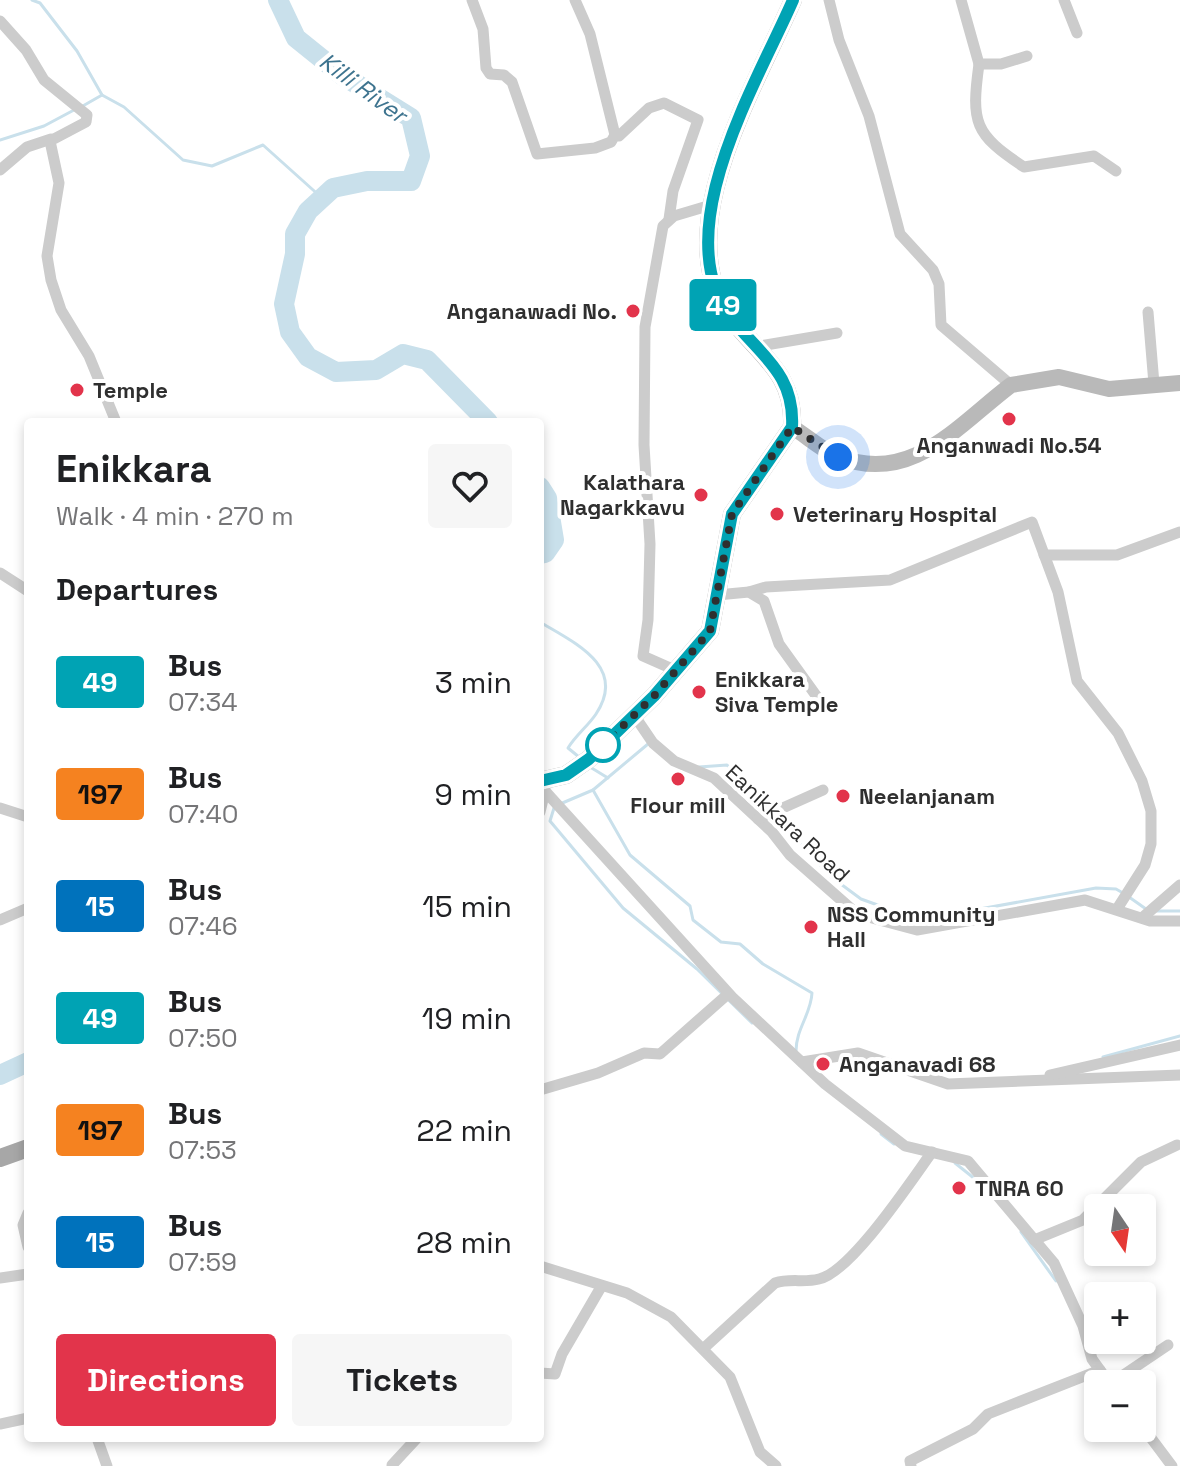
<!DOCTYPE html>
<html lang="en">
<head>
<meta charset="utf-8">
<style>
	:root { --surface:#fff; --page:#f6f6f6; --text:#202124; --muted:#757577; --accent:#e2344b }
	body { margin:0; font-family:"Space Grotesk",sans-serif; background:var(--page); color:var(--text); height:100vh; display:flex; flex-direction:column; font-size:30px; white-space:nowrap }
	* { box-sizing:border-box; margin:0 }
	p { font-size:26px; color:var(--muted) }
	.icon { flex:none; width:44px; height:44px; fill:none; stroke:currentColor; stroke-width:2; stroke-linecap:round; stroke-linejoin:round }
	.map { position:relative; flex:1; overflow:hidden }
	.panel { position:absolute; left:24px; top:418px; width:520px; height:1024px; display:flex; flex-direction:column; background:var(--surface); border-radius:8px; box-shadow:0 4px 12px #0003 }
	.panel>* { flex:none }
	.badge { padding:0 16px; border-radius:6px; font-size:28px; line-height:52px }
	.needle { width:52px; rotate:167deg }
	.tools { position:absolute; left:1084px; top:1194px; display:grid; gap:16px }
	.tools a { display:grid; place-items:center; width:72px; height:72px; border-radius:8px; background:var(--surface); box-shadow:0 4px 12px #0003; font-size:40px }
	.you { position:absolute; width:40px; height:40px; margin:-20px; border:6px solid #fff; border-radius:50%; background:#1a73e8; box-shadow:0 0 0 12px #1a73e833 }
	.map>.badge { position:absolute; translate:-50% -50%; box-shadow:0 0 0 4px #fff }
	h2 { padding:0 32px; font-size:30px; line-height:72px }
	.round { display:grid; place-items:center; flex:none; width:84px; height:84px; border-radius:8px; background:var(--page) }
	.head { display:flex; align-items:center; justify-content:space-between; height:136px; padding:0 32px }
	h1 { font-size:38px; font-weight:700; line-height:60px }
	.button { display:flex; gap:16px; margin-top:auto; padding:16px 32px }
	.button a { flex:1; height:92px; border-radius:8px; background:var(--accent); color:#fff; font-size:32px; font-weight:700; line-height:92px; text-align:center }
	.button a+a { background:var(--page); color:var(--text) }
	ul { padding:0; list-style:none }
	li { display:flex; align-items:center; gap:24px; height:112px; padding:0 32px }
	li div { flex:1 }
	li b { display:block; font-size:30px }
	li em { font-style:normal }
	li .badge { min-width:88px; font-weight:700; text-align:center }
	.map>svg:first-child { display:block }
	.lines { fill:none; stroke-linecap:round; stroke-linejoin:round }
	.stream { stroke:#c9e0eb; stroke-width:3 }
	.river { stroke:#c9e0eb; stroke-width:20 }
	.street { stroke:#ccc; stroke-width:11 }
	.secondary { stroke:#b9b9b9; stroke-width:16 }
	.primary { stroke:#a7a7a7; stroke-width:18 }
	.line-casing { stroke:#fff; stroke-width:18 }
	.line { stroke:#00a3b4; stroke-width:12 }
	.walk { stroke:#2f2f2f; stroke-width:8; stroke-dasharray:0 14.4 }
	.poi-dot { fill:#e2344b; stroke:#fff; stroke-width:3 }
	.stop-dot { fill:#fff; stroke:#00a3b4; stroke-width:4 }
	.labels { text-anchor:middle; stroke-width:8; stroke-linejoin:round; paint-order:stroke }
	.poi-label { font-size:22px; font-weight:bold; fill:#2f2f2f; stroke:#fff; text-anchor:start }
	.street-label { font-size:22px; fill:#2f2f2f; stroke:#fff }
	.water-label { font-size:24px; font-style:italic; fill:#3e748f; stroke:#fff }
</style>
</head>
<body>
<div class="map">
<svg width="1180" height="1466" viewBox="0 0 1180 1466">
	<rect width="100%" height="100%" fill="#fff"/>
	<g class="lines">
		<g class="stream">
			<path d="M32,0L40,3L77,51L102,95L124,107L183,160L212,166L263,145L322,198"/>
			<path d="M81,107L102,95"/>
			<path d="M0,140L44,126L74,110"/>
			<path d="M540,622C573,642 628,666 596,714C588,726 576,735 568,748L579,757"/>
			<path d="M648,744L593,790L630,855L690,906L693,920L721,942L740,944L763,964L812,993C811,1014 796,1029 796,1051"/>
			<path d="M590,767L608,778"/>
			<path d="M699,767L727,765L768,809"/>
			<path d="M560,804L593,790"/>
			<path d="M554,808L550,821L623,908L697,969L752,1023"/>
			<path d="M774,814L830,876L861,899L919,920L1096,888L1116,889L1123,893"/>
			<path d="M1129,897L1146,909"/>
			<path d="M1157,911H1180"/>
			<path d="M1103,1057L1180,1036"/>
			<path d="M881,1134L894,1144"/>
			<path d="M955,1163L980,1183"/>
			<path d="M1021,1232L1056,1281"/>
		</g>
		<g class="river">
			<path d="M278,0L296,38L342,75L411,118L420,156L411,181H367L333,188L308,211L295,234V254L284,304L290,332L308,357L336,372L376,370L403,354L427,360L488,422"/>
			<path d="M540,487L547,498L554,540L545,553L540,554"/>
			<path d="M0,1075L28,1062"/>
		</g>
		<g class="street">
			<path d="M472,0L483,29L486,68L490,74L504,75L512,82L537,154L595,148L611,142L615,135"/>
			<path d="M575,0L590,34L615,135L619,136L649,108L664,103L698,120L673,191L669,219"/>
			<path d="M829,0L839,40L869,116L900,234L933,270L939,284L941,325L1011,385"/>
			<path d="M961,0L979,64H1001L1027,56"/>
			<path d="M1064,0L1077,33"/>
			<path d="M0,21L26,50L44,80L87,115L86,122L50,141L59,183L47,256L51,280L61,310L89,356L116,422"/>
			<path d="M979,64C971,123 974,134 1024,167L1094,156L1116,171"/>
			<path d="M0,170L27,147L51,139"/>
			<path d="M1148,312L1154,384"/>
			<path d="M760,346L837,333"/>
			<path d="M1044,555H1117L1180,532"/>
			<path d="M0,573L28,591"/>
			<path d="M749,592L766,587L890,580L1032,522L1058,592L1077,681L1118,733L1142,781L1151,811V844L1145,865L1117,909"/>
			<path d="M717,595L749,592L764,601L779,644L820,701"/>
			<path d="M677,671L643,656L648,620L650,544L644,445L645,327L663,226L674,216L711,205"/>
			<path d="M634,715L653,743L674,761L714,778L772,832L790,855L857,914L917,930L1085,900L1150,921H1180"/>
			<path d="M545,781V791L732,997L825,1084L905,1146L968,1161L1054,1263L1083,1326L1092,1359L1110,1384"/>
			<path d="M0,808L28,817"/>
			<path d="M540,812L545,791"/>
			<path d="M758,819L823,790"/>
			<path d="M1142,918L1180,885"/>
			<path d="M0,920L28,908"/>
			<path d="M802,1062L858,1053L948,1084L1180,1075"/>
			<path d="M1050,1075L1180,1045"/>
			<path d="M540,1090L598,1073L644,1053L660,1054L728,994"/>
			<path d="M28,1213L23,1225L28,1247"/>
			<path d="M1034,1240L1083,1220L1141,1162L1177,1145"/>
			<path d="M540,1266L627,1293L671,1317L730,1377L760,1452L776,1466"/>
			<path d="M0,1278L28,1274"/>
			<path d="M704,1348L775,1283C790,1278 804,1283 819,1279C851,1272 911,1181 932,1152"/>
			<path d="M540,1373L555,1374L562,1354L601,1287"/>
			<path d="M1110,1384L1168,1345"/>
			<path d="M0,1424L28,1418"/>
			<path d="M1142,1426L1172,1466"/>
			<path d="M97,1438L107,1466"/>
			<path d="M392,1465L417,1438"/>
			<path d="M911,1466L910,1461L973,1429L988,1414L1100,1370"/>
		</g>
		<path class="secondary" d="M792,427C807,436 823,451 839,457C912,485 958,425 1011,385L1059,377L1109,389L1180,383"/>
		<g class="primary">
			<path d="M540,781L566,775L589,759L654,696L710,631L732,514L792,427C795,374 760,356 732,319C665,233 756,86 793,0"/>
			<path d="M0,1158L28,1148"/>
		</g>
	</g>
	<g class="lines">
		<g class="line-casing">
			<path id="line" d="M540,781L566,775L589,759L654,696L710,631L732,514L792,427C795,374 761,356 732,319C665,233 756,85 793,0"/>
		</g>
		<use href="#line" class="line"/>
		<path class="walk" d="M603,745L654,696L710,631L732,514L792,427L838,457"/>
	</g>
	<g class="poi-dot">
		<circle cx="633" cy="311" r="8"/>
		<circle cx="77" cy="390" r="8"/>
		<circle cx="1009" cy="419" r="8"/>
		<circle cx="701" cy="495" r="8"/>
		<circle cx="777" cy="514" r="8"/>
		<circle cx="699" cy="692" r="8"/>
		<circle cx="678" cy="779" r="8"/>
		<circle cx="843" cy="796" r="8"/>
		<circle cx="811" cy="927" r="8"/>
		<circle cx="823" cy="1064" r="8"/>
		<circle cx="959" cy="1188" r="8"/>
	</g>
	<circle class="stop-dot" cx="603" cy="745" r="16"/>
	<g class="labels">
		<g class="poi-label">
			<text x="617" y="319" text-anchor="end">Anganawadi No.</text>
			<text x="93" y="398">Temple</text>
			<text x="1009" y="453" text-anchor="middle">Anganwadi No.54</text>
			<text x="685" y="490" text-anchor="end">Kalathara<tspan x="685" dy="25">Nagarkkavu</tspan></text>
			<text x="793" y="522">Veterinary Hospital</text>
			<text x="715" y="687">Enikkara<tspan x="715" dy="25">Siva Temple</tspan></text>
			<text x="859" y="804">Neelanjanam</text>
			<text x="678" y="813" text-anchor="middle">Flour mill</text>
			<text x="827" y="922">NSS Community<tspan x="827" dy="25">Hall</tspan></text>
			<text x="839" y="1072">Anganavadi 68</text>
			<text x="975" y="1196">TNRA 60</text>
		</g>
		<g class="street-label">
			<text transform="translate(788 823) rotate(43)" y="8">Eanikkara Road</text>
		</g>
		<g class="water-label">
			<text transform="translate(363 88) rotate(36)" y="8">Killi River</text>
		</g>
	</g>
</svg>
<div class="tools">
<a><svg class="needle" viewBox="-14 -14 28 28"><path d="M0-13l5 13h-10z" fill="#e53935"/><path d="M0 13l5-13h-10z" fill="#757577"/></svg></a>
<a>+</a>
<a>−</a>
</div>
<div class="you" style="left:838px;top:457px"></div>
<b class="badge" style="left:723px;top:305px;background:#00a3b4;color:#fff">49</b>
<section class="panel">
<div class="head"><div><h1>Enikkara</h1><p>Walk · 4 min · 270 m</p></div><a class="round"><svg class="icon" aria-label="heart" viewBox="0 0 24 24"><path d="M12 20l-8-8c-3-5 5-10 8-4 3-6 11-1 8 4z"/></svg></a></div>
<h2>Departures</h2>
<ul>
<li><span class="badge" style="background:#00a3b4;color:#fff">49</span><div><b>Bus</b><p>07:34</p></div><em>3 min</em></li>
<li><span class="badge" style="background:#f58220;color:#111">197</span><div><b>Bus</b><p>07:40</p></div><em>9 min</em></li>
<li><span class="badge" style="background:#0072bc;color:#fff">15</span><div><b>Bus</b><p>07:46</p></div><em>15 min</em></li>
<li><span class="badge" style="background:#00a3b4;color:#fff">49</span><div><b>Bus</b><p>07:50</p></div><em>19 min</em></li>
<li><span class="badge" style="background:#f58220;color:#111">197</span><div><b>Bus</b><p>07:53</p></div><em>22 min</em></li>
<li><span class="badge" style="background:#0072bc;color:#fff">15</span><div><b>Bus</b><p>07:59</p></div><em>28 min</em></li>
</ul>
<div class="button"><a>Directions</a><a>Tickets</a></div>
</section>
</div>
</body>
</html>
